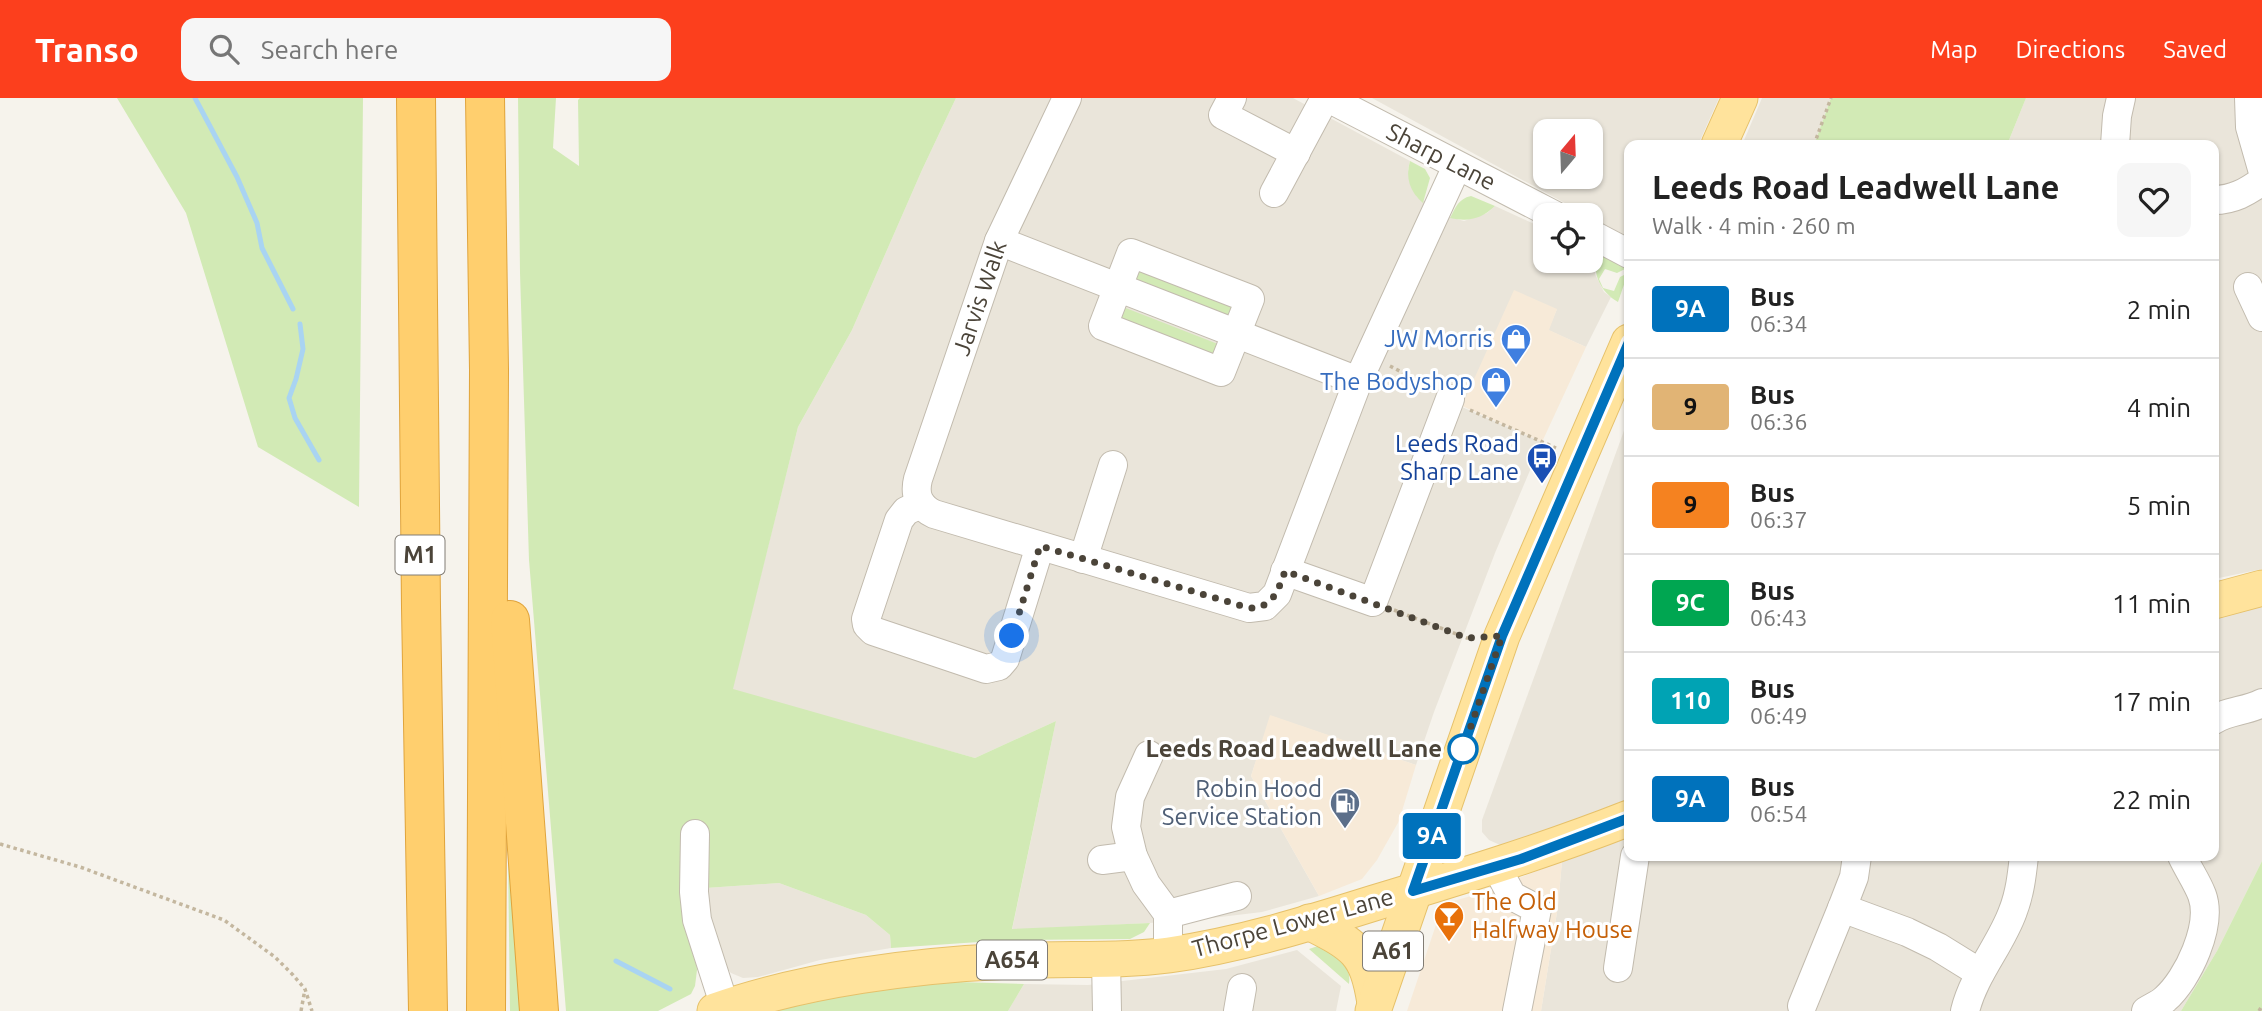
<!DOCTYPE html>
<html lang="en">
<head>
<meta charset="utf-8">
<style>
	:root { --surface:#fff; --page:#f6f6f6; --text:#222; --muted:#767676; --line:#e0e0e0; --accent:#fc3f1d }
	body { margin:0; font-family:Ubuntu,sans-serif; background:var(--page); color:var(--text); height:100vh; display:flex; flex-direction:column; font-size:26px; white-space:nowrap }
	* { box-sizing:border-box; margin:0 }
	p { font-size:23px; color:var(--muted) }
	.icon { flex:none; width:38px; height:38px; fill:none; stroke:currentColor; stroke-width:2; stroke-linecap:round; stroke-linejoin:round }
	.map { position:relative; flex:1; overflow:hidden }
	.drawer { position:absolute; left:1624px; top:42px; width:595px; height:721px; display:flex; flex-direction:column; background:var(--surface); border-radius:14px; box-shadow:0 2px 5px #0004 }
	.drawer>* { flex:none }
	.badge { padding:0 14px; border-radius:5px; font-size:24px; line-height:46px }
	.needle { width:46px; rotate:19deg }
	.fabs { position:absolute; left:1533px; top:21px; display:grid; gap:14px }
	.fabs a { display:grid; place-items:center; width:70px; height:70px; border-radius:14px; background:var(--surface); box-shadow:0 2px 5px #0004; font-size:35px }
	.you { position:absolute; width:35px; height:35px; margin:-18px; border:5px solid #fff; border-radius:50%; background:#1a73e8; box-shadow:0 0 0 10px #1a73e833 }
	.map>.badge { position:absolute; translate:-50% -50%; box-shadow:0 0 0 4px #fff }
	.round { display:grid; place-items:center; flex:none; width:74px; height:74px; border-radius:14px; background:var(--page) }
	.overview { display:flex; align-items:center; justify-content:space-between; height:119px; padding:0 28px }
	h1 { font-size:33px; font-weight:700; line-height:52px }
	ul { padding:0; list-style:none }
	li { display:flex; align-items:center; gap:21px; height:98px; padding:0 28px; border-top:2px solid var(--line) }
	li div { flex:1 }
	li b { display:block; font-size:26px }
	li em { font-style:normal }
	li .badge { min-width:77px; font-weight:700; text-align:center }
	header { display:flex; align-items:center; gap:42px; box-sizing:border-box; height:98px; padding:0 35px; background:var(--accent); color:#fff }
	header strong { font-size:33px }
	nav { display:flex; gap:38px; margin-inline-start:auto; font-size:24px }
	.search { width:490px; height:63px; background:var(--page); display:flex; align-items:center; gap:18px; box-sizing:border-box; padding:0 24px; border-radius:14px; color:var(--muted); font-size:26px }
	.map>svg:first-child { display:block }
	.residential { fill:#eae5da; fill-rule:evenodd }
	.commercial { fill:#f7ead8 }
	.green { fill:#d2eab5 }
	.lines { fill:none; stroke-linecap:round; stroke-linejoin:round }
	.stream { stroke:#a9d4f2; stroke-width:5 }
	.minor-casing { stroke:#c2bbae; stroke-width:30 }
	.major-casing { stroke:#e6c16a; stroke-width:37 }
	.highway-casing { stroke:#e0a43c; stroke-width:40 }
	.path { stroke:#c4b79f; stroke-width:3.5; stroke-dasharray:3.5 3.5; stroke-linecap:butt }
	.minor { stroke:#fff; stroke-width:28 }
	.major { stroke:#ffe39c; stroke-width:35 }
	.highway { stroke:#ffcf6e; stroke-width:38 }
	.line-casing { stroke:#fff; stroke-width:16 }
	.line { stroke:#0072bc; stroke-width:10 }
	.walk { stroke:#4b4439; stroke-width:7; stroke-dasharray:0 12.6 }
	.stop-dot { fill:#fff; stroke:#0072bc; stroke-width:3.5 }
	.labels { text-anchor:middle; stroke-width:6; stroke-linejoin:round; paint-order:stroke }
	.shield { fill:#fff; stroke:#817c74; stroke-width:2 }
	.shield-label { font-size:23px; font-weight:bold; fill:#4b4439 }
	.street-label { font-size:24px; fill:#4b4439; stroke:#fff }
	.shop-label { font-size:24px; fill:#366cbe; stroke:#fff; text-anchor:end }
	.transit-label { font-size:24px; fill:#164399; stroke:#fff; text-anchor:end }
	.stop-label { font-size:24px; font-weight:bold; fill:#4b4439; stroke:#fff; text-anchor:end }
	.service-label { font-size:24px; fill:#4e5e75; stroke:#fff; text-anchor:end }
	.food-label { font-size:24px; fill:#c56008; stroke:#fff; text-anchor:start }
</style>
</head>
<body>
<header>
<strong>Transo</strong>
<div class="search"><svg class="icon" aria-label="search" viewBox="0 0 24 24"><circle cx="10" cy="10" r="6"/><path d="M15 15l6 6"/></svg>Search here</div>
<nav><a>Map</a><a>Directions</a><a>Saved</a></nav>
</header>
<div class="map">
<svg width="2262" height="913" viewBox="0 0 2262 913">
	<rect width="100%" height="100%" fill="#f6f3ec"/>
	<g class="residential">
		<path d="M956,0H1293L1410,63L1408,71L1417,99L1450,119L1464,123L1487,115L1495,108L1545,131V163H1591V152L1598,156L1596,163L1595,176L1604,194L1611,199L1586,249L1548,232L1557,211L1462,309L1542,344L1495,455L1434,614L1416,667L1271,618L1251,678L1319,798L1262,814L1187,823L1012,832L1056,623L975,660L732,592L798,329L852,232L922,72Z"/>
		<path d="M1372,0H1719L1698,47H1629V140ZM1545,33H1591V79H1545Z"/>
		<path d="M1762,0H1831L1814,47H1742Z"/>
		<path d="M2026,0H2262V471L2214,481V47H2007Z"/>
		<path d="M1629,319V703L1512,747H1500L1489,742L1482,734V722Z"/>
		<path d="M2262,503V763L2217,853L2181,913H1541L1558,808L1562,763L1629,738V758H2214V517Z"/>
		<path d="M779,785L866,817L890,837L891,850L820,862L758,879L743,880L731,875L722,865L697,872L691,791Z"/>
		<path d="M1297,852L1341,888L1336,913H1008L1024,886L1088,887L1226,871Z"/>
	</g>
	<g class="commercial">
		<path d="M1514,192L1557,211L1549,232L1586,249L1542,344L1462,308Z"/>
		<path d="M1270,617L1416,667L1399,723L1377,762L1362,781L1319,798L1251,678Z"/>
		<path d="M1562,763L1558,808L1541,913H1407L1443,806L1478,796Z"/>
	</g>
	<g class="green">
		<path d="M117,0H363L359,409L258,349L186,115Z"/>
		<path d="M518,0H556L553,50L579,68L578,2L580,0H956L922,72L852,232L798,329L733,591L975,660L1056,623L1012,831L1150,825L1144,834L1130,841L1008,842L891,850L890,837L866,817L779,785L691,791L697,872L695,888L691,896L658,913H566L529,462L520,175Z"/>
		<path d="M1831,0H2026L2007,47H1814Z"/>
		<path d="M1410,63L1425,71L1430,80L1423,105C1410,94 1405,80 1410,63Z"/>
		<path d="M1471,98L1495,108C1481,121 1469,124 1450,120C1456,109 1458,101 1471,98Z"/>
		<path d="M1598,156L1627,170L1617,175L1605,171L1599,181L1603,190L1614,193L1620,179L1628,175L1618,204C1601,194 1591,176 1598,156Z"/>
		<path d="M1136,163L1242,204L1235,221L1130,180Z"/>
		<path d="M1118,207L1223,248L1216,266L1111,225Z"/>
		<path d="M507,683L527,913H510Z"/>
		<path d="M2262,763V913H2181L2217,853Z"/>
		<path d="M1318,848C1324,849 1332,848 1336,852C1345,859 1351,876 1349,886L1309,851Z"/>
		<path d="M958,884L1024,886L1008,913H767L887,888Z"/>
	</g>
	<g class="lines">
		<g class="stream">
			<path d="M195,0L237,79L257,125L262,150L293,211"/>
			<path d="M300,226L303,251L296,281L289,300L295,320L319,362"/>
			<path d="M616,863L670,891"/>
		</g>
		<g class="minor-casing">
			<g id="minor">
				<path d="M1067,0L999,143L918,381C914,397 919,409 934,416L1249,510L1265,508L1277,496L1358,283L1457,68"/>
				<path d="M1232,0L1223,17L1296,55"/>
				<path d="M1328,0L1554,117"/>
				<path d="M2249,0L2250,29L2262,71"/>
				<path d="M2115,47L2117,18L2121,0"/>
				<path d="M1274,95L1325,0"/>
				<path d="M2214,102C2233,102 2247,94 2262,83"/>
				<path d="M1591,136L1629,156"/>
				<path d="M999,143L1358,283"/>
				<path d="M1131,155L1250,201L1221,274L1103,228Z"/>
				<path d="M2248,189L2262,219"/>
				<path d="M921,406L906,413L899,422L866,521L867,527L873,533L986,571L999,568L1005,561L1040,448"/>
				<path d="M1083,461L1113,367"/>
				<path d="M1285,473L1373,504L1450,301"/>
				<path d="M2214,622C2226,613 2247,613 2262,605"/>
				<path d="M1149,657L1130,699L1126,729L1133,758L1146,786L1168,816V857"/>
				<path d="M695,736L694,794L697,822L725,909"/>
				<path d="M1102,762L1133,758"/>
				<path d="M1496,768L1512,798L1537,811L1517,913"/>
				<path d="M1842,810L1907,834L1938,849L1980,875"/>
				<path d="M1168,816L1237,798"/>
				<path d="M1106,861L1107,913"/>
				<path d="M1618,870L1635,758"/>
				<path d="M1802,908L1842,810L1854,779L1857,758"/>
				<path d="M1238,913L1242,890"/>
				<path d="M1965,913C1974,876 2001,847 2013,813C2020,795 2022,776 2024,758"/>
				<path d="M2146,913C2152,909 2160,906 2165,901C2188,881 2213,827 2202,797C2197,784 2188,771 2182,758"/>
			</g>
		</g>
		<g class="major-casing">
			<g id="major">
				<path d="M1719,47L1740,0"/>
				<path d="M2214,503L2262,490"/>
				<path d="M1309,824C1355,847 1367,854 1375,905"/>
				<path d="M715,913C805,881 916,867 1011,863C1064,860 1117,864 1169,857C1239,847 1307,826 1374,805C1460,779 1545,753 1629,720"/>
				<path d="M1373,913L1502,538L1629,244"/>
			</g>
		</g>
		<g class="highway-casing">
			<g id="highway">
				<path d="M416,0L421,509L428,913"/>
				<path d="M485,0L489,272L486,913"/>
				<path d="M510,522L539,913"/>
			</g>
		</g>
		<g class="path">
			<path d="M1814,47L1831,0"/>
			<path d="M1390,268L1430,289"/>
			<path d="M1470,312L1556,350"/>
			<path d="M1394,512L1467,540H1473"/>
			<path d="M0,746L80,769L224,822L275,859L293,877L305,891L312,913"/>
			<path d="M301,913L305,891"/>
			<path d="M2259,913L2262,908"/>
		</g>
		<use href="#minor" class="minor"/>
		<use href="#major" class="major"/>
		<use href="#highway" class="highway"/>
	</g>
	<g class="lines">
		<g class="line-casing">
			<path id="line" d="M1629,244L1502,538L1413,793L1521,761L1629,720"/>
		</g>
		<use href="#line" class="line"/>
		<path class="walk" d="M1012,538L1040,448L1249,510C1273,510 1278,493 1285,473L1467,540L1502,538L1463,651"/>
	</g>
	<defs>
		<g id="shop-pin" transform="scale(1.575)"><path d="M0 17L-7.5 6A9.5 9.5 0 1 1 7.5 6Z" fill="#3f7fe0" stroke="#fff"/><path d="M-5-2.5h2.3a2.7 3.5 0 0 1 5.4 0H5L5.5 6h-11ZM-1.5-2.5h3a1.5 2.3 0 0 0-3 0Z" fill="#fff"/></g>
		<g id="bus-pin" transform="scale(1.575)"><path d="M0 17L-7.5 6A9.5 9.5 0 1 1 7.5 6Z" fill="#1a4fb4" stroke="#fff"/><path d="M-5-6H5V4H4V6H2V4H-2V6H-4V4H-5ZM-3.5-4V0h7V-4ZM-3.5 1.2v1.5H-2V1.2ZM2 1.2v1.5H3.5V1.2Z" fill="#fff"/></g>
		<g id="fuel-pin" transform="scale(1.575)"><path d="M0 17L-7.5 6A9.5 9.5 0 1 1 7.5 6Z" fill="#5c6f8a" stroke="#fff"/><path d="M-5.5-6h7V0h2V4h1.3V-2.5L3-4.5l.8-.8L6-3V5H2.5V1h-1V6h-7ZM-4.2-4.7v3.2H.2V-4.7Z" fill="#fff"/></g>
		<g id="bar-pin" transform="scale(1.575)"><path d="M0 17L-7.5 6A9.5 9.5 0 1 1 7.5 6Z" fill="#e8710a" stroke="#fff"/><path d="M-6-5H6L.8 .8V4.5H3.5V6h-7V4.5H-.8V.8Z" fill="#fff"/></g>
	</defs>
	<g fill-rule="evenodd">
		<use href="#shop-pin" x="1516" y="241"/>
		<use href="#shop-pin" x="1496" y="284"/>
		<use href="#bus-pin" x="1542" y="360"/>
		<use href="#fuel-pin" x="1345" y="705"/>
		<use href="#bar-pin" x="1449" y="818"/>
	</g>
	<circle class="stop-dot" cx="1463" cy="651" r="14"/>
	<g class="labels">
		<g class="shield">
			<rect x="395.5" y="437.5" width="49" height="39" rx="5"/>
			<rect x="1363" y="833.5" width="60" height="39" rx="5"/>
			<rect x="977" y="842.5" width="70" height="39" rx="5"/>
		</g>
		<g class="shield-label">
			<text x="420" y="465">M1</text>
			<text x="1393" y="861">A61</text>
			<text x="1012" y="870">A654</text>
		</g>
		<g class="street-label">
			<text transform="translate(1441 59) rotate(27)" y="8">Sharp Lane</text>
			<text transform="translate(980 200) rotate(-71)" y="8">Jarvis Walk</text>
			<text transform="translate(1293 825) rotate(-15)" y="8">Thorpe Lower Lane</text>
		</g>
		<g class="shop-label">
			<text x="1493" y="249">JW Morris</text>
			<text x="1473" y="292">The Bodyshop</text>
		</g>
		<g class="transit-label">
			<text x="1519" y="354">Leeds Road<tspan x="1519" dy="28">Sharp Lane</tspan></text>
		</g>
		<g class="stop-label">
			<text x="1442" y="659">Leeds Road Leadwell Lane</text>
		</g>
		<g class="service-label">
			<text x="1322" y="699">Robin Hood<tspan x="1322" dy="28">Service Station</tspan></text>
		</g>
		<g class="food-label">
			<text x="1472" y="812">The Old<tspan x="1472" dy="28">Halfway House</tspan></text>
		</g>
	</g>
</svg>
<div class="fabs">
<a><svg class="needle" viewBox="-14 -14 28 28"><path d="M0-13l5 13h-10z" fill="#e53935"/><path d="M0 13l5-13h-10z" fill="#767676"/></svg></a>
<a><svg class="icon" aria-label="locate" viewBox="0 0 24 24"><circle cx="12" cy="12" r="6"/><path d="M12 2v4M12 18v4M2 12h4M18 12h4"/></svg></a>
</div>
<div class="you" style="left:1012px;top:538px"></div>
<b class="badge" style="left:1432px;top:738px;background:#0072bc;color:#fff">9A</b>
<section class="drawer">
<div class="overview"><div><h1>Leeds Road Leadwell Lane</h1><p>Walk · 4 min · 260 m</p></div><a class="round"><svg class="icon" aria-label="heart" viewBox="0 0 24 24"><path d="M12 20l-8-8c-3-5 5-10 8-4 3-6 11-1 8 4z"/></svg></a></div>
<ul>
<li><span class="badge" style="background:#0072bc;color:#fff">9A</span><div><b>Bus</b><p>06:34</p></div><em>2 min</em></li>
<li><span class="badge" style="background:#e1b475;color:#111">9</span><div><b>Bus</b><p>06:36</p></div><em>4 min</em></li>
<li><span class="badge" style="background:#f58220;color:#111">9</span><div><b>Bus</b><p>06:37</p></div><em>5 min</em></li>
<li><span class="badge" style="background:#00a651;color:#fff">9C</span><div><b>Bus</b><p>06:43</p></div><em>11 min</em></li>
<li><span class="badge" style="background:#00a3b4;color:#fff">110</span><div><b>Bus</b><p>06:49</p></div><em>17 min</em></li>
<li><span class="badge" style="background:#0072bc;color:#fff">9A</span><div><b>Bus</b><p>06:54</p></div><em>22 min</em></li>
</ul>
</section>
</div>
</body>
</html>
